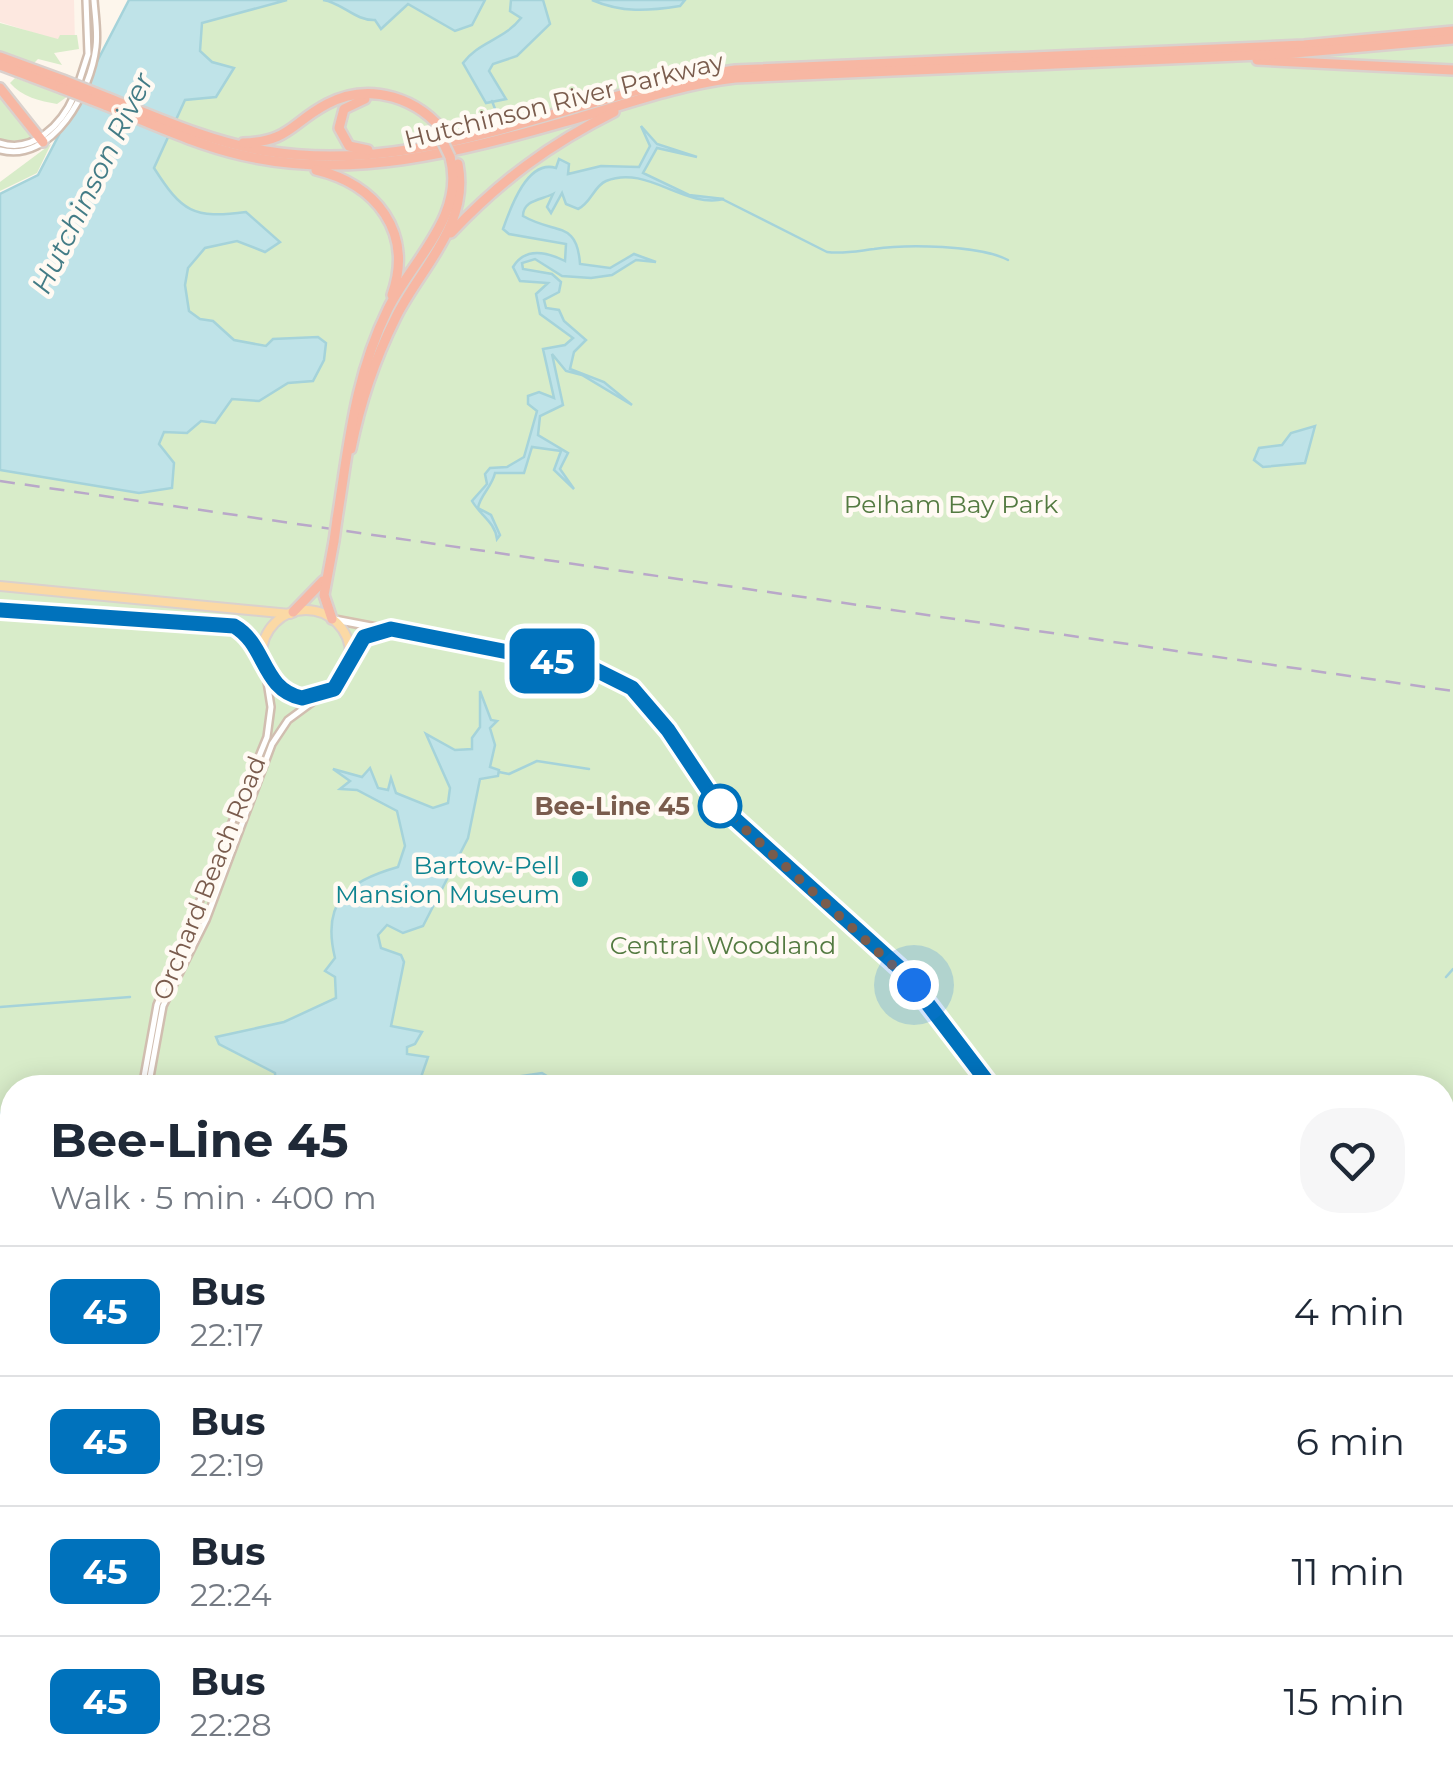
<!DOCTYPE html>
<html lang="en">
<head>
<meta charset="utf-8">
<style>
	:root { --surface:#fff; --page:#f6f6f7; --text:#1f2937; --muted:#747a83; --line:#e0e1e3 }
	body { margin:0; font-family:Montserrat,sans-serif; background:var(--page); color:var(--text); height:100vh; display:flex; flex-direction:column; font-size:38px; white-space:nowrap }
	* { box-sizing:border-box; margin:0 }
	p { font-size:32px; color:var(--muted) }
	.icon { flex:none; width:55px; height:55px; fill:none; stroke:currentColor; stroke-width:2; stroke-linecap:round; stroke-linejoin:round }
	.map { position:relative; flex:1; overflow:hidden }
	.details { position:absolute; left:0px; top:1075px; width:1455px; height:712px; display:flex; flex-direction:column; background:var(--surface); border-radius:40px 40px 0 0; box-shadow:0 5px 25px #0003 }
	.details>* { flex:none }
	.badge { padding:0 20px; border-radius:15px; font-size:35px; line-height:65px }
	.you { position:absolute; width:50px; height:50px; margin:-25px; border:8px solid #fff; border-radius:50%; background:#1a73e8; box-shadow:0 0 0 15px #1a73e833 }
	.map>.badge { position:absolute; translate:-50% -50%; box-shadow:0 0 0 5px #fff }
	.round { display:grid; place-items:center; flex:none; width:105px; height:105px; border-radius:40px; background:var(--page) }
	.summary { display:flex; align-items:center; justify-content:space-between; height:170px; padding:0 50px }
	h1 { font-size:48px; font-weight:700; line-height:75px }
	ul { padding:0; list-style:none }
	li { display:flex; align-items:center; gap:30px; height:130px; padding:0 50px; border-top:2px solid var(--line) }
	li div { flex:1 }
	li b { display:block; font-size:38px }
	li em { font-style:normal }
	li .badge { min-width:110px; font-weight:700; text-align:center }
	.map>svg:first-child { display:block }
	.commercial { fill:#fde8e0 }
	.green { fill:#d8ecc9 }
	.sand { fill:#fcefc7 }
	.water { fill:#bfe3e8; stroke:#a5d3da; stroke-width:2.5 }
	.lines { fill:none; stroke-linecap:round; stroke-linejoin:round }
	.stream { stroke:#a5d3da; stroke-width:2.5 }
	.tertiary-casing { stroke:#d1beb0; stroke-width:10 }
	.secondary-casing { stroke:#d6c0b0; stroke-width:11 }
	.primary-casing { stroke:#dad1cd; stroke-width:12 }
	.motorway-casing { stroke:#dad1cd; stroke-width:14 }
	.tertiary { stroke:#fff; stroke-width:5 }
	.secondary { stroke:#fff; stroke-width:6 }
	.primary { stroke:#fbd9a5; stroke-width:8 }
	.motorway { stroke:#f7b7a3; stroke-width:9 }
	.rail { stroke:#b9a8c9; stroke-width:2.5; stroke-dasharray:15 10; stroke-linecap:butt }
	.motorway-bridge-casing { stroke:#dad1cd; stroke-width:14; stroke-linecap:butt }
	.motorway-bridge { stroke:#f7b7a3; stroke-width:9 }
	.line-casing { stroke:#fff; stroke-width:22 }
	.line { stroke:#0072bc; stroke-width:15 }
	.walk { stroke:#7a5c4d; stroke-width:10; stroke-dasharray:0 18 }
	.stop-dot { fill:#fff; stroke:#0072bc; stroke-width:5 }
	.culture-dot { fill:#0f9aa8; stroke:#fffaf3; stroke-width:4 }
	.labels { text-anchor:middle; stroke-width:9; stroke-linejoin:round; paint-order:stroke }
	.street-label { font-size:25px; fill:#7a5c4d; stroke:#fffaf3 }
	.park-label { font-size:25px; fill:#537a41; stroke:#fffaf3 }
	.stop-label { font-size:25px; font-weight:bold; fill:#7a5c4d; stroke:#fffaf3; text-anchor:end }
	.culture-label { font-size:25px; fill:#0d838f; stroke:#fffaf3; text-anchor:end }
	.water-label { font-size:28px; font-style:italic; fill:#437c86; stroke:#fffaf3 }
</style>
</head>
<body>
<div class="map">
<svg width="1453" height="1786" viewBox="0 0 1453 1786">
	<rect width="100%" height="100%" fill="#fdf6ec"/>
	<path class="commercial" d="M0,0H74L75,46L0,22Z"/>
	<g class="green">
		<path d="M210,0H1453V1292L1443,1289L1442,1088H12V1775H165L145,1786H11L0,1777V367Z"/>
		<path d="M0,23L58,39L60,35H77L79,49L54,53L62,65L38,59L33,64L0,52Z"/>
		<path d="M15,78L68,96L57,104C40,101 22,97 10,83Z"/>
		<path d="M0,93L34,137C24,143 10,146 0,139Z"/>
		<path d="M51,144L37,173L0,191V182Z"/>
		<path d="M1443,1435L1453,1440V1786H593L578,1775H1442Z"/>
	</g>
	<g class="sand">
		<path d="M71,1775H165L145,1786H67Z"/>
		<path d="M578,1775H693L704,1786H593Z"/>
	</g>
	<g class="water">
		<path d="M129,0H287L202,23L200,51L212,62L234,68L216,97L185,100L154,168C182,212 193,219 246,212L280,242L265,252L237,241L205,248L188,268L185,285L189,311L200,319L213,321L234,340L266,346L273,339L318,337L326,343L324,360L313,381L288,383L259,401L232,399L215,423L201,421L187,433L164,432L159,444L174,463L172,488L139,493L0,470V194L38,175Z"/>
		<path d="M323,0H485L472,25L455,31L408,4L381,29L375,20C355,21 343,3 323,0Z"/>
		<path d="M511,0H543L550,24L517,56L493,64L489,71L506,99L486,103L463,63C478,42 504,40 521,18L510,11Z"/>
		<path d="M592,0H685L680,6C648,11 622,13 592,0Z"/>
		<path d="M641,126L657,144L697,157L657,148L643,173L689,195L724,199C684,209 647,164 606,181C594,186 591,203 578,209L566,204L562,193L551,213L547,207L553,194C541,200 523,200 523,216C556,235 577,220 580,264L610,268L634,254L656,262L636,260L612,275L591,278L562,276L535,259L522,263L523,269L552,274L561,282L559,292L544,300L546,308L559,310L564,321L586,340L574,352L570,369L604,382L632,405L582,375L566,371L552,354L563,405L540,416L538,435L568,453L560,469L574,489L554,470L561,451L532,447L524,473H495C492,487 480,495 478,508L491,515L500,535L497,539C495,522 480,515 472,501L487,484L485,474L490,468L507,467L524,457L537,411L528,404V396L539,392L554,398L543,349L565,345L573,338L540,314L536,294L548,283L520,281L513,267C525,247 547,252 565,261L566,244L509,234L503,229C511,206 528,159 556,168L559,159L569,164L568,174L601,166L639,167L650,146Z"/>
		<path d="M1315,426L1305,463L1263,467L1254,460L1259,448L1282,445L1291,433Z"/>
		<path d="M480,691L491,720L497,721L490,728L495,745L490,767L499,770L498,776L480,779L468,838L423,926L403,933L387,925L378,935L381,948L401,955L404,962L391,1026L422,1032L415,1044L407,1047V1054L428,1057L419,1083L430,1087H276L275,1073L219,1044L216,1037L284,1022L336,998L335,977L325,971L335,958C321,901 348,881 398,867L405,846L397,811L357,790L340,789L350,781L333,769L362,777L370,768L378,788L388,790L391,778L396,793L433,808L448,803L450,788L426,734L455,750L472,749V738L480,727Z"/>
		<path d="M542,1073L565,1087H451L462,1085Z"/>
		<path d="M0,1113H4V1135L12,1144V1192L0,1195Z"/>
		<path d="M1443,1280L1453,1282V1496L1443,1489Z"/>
		<path d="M1453,1589V1786H1424L1427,1775H1442L1443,1590Z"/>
		<path d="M165,1775H578L593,1786H145Z"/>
	</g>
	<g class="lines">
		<g class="stream">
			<path d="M492,101L497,114"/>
			<path d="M722,199L827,252C844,254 857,251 874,249C907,244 979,245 1008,260"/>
			<path d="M499,772L509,774L537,761L589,769"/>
			<path d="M1446,977L1453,969"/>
			<path d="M0,1007L130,997"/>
		</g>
		<g class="tertiary-casing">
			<g id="tertiary">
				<path d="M78,85L88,54L86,0"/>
				<path d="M0,143C33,154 62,124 74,96"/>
				<path d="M0,150C53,164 91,91 96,47C98,32 95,15 94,0"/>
				<path d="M142,1088L157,1005L267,737L271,707L265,669"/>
				<path d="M148,1088L163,1006L206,920L272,744L288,720L322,695"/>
				<path d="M0,1269L12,1267"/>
			</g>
		</g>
		<g class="secondary-casing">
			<g id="secondary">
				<path d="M332,619L594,669L638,694L718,804L901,970L992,1088"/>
				<path d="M349,666L364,637L383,630"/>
				<path d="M1442,1220L1453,1222"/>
			</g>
		</g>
		<g class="primary-casing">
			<g id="primary">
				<path d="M0,586L290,614"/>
				<path d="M0,610L227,625L249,637L264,665"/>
				<circle cx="306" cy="654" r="44"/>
			</g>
		</g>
		<g class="motorway-casing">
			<g id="motorway">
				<path d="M0,57L63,80"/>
				<path d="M1257,60L1453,70"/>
				<path d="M0,65L61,88"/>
				<path d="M0,88L43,142"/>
				<path d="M108,98C160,119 211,142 266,151C429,178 577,92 735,70L1304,45L1453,31"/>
				<path d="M365,99L344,109L339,128L349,146L368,150"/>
				<path d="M105,105C150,123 194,144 241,155C350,181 459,152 564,122C621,106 676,85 735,78L1283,54L1453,39"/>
				<path d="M243,143C289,142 291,123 327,104C370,81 420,98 447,136"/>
				<path d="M316,170C376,184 414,232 392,295"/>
				<path d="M451,233C500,181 550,144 614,112"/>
				<path d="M351,449C360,403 375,359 396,317C421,267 470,225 458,164"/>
				<path d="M337,519C349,445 354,378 388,309C412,260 466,216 450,157"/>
				<path d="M293,612L323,581"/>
				<path d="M332,619L324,595L334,541"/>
			</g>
		</g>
		<use href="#tertiary" class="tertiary"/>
		<use href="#secondary" class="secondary"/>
		<use href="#primary" class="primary"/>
		<use href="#motorway" class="motorway"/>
		<path class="rail" d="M0,481L1453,691"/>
		<g class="motorway-bridge-casing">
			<g id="motorway-bridge">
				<path d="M63,80L108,98"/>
				<path d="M61,88L105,105"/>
				<path d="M441,138L450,157"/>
				<path d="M334,541L337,519"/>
			</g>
		</g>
		<use href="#motorway-bridge" class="motorway-bridge"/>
	</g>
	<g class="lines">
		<g class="line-casing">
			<path id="line" d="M0,610L234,626C267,645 261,689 302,698L334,689L364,637L391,629L594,669L632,688L668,730L716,802L902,970L992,1088"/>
		</g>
		<use href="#line" class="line"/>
		<path class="walk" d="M720,806L914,985"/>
	</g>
	<circle class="stop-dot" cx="720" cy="806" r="20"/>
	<circle class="culture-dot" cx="580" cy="879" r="10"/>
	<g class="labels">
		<g class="street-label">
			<text transform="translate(564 100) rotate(-14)" y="9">Hutchinson River Parkway</text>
			<text transform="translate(209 878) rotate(-68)" y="9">Orchard Beach Road</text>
		</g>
		<g class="park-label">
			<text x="951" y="513">Pelham Bay Park</text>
			<text x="723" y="954">Central Woodland</text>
		</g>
		<g class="stop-label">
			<text x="690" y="815">Bee-Line 45</text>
		</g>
		<g class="culture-label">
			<text x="560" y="874">Bartow-Pell<tspan x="560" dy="29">Mansion Museum</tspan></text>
		</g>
		<g class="water-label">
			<text transform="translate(92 183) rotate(-64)" y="10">Hutchinson River</text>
		</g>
	</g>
</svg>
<div class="you" style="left:914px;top:985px"></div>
<b class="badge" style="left:552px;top:661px;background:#0072bc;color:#fff">45</b>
<section class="details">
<div class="summary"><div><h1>Bee-Line 45</h1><p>Walk · 5 min · 400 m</p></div><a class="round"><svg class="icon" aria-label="heart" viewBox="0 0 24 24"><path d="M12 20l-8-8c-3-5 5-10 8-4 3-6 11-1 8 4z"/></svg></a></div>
<ul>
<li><span class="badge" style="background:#0072bc;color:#fff">45</span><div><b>Bus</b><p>22:17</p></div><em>4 min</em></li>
<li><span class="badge" style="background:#0072bc;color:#fff">45</span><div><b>Bus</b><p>22:19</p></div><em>6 min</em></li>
<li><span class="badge" style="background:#0072bc;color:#fff">45</span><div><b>Bus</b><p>22:24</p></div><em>11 min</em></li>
<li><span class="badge" style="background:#0072bc;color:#fff">45</span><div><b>Bus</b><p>22:28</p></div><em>15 min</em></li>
</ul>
</section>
</div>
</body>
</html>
